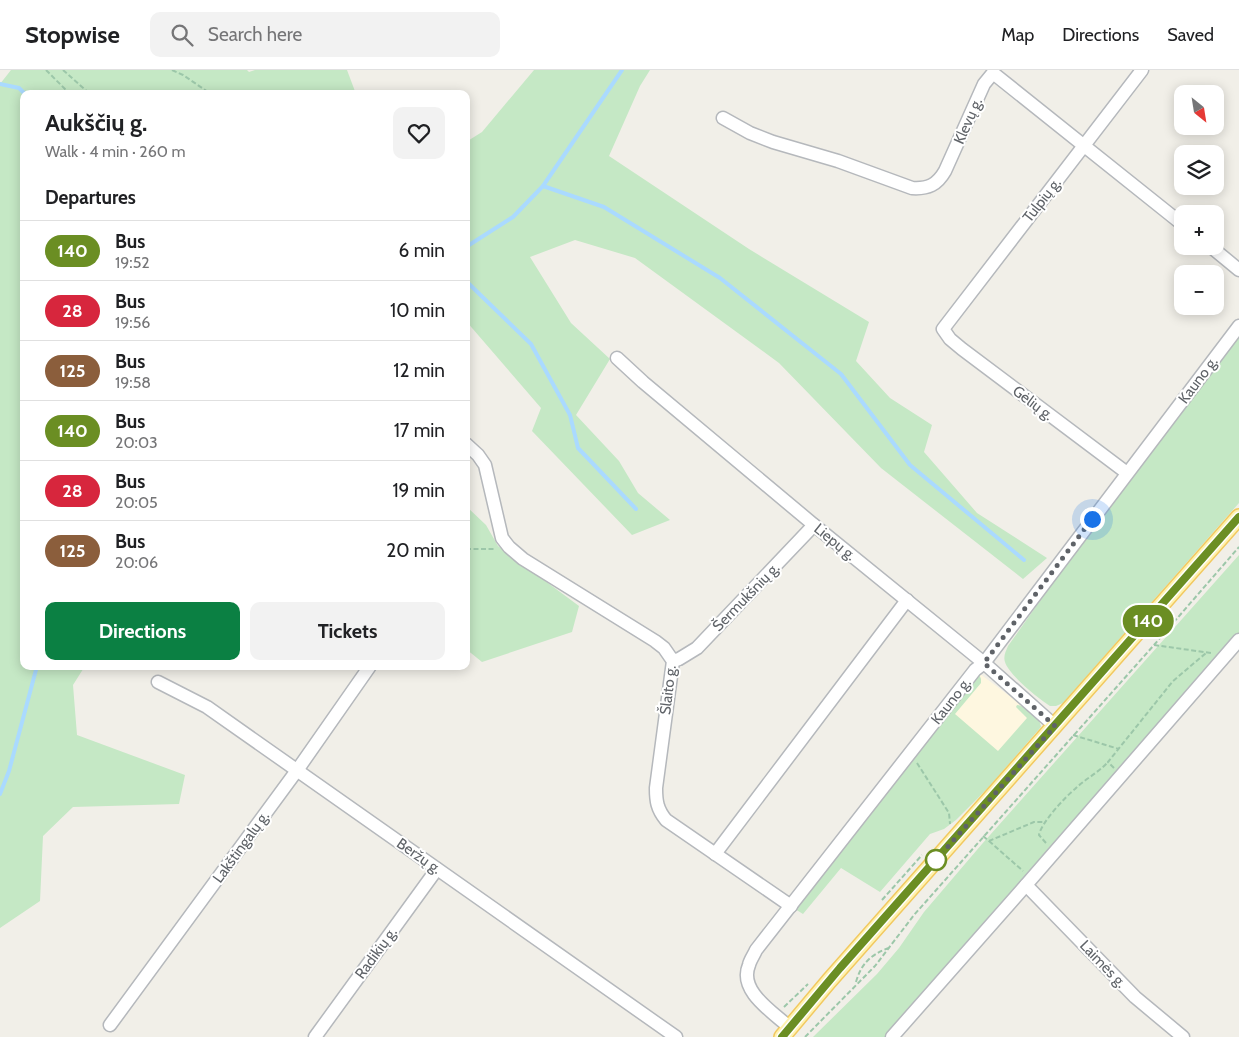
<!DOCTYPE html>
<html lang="en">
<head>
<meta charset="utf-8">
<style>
	:root { --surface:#fff; --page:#f2f2f2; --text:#202124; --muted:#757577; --line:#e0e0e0; --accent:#0b8043 }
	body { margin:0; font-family:Cabin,sans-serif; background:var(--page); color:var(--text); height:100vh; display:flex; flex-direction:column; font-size:19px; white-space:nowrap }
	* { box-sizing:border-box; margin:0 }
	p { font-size:16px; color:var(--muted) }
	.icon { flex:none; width:28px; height:28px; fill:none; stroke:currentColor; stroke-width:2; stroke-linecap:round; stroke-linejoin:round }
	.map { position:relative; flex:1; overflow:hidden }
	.drawer { position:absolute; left:20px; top:20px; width:450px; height:580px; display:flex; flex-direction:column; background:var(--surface); border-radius:10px; box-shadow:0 2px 12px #0003 }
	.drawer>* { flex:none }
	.badge { padding:0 10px; border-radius:16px; font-size:18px; line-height:32px }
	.needle { width:32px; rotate:150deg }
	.controls { position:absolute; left:1174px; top:15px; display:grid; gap:10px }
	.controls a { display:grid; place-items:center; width:50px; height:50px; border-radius:10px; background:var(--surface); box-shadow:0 2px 12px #0003; font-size:25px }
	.you { position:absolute; width:25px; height:25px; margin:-12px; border:4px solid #fff; border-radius:50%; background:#1a73e8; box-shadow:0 0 0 8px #1a73e833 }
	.map>.badge { position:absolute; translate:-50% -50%; box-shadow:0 0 0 2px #fff }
	h2 { padding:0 25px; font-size:19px; line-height:45px }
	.round { display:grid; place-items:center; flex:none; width:52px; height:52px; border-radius:10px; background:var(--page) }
	.headline { display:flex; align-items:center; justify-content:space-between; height:85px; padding:0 25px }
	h1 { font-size:24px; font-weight:700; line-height:38px }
	.action { display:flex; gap:10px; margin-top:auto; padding:10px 25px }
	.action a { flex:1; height:58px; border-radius:10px; background:var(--accent); color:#fff; font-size:20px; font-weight:700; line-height:58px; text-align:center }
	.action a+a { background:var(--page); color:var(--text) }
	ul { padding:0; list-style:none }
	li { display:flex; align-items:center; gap:15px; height:60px; padding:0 25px; border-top:1px solid var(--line) }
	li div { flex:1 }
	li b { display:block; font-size:19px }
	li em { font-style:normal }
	li .badge { min-width:55px; font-weight:700; text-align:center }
	header { display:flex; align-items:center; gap:30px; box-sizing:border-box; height:70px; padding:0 25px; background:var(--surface); border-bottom:1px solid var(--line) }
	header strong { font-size:24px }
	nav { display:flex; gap:28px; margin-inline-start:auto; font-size:18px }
	.search { width:350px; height:45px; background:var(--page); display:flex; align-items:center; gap:12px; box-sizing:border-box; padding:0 18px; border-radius:10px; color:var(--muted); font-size:19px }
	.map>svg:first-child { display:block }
	.commercial { fill:#fef7e0 }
	.green { fill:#c5e8c5 }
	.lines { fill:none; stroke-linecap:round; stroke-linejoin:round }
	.stream { stroke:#aadaff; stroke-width:4 }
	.minor-casing { stroke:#b5b8bc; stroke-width:15 }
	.major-casing { stroke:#f2c960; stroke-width:18 }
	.path { stroke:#9cc7a9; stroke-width:2; stroke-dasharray:5 2.5; stroke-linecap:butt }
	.minor { stroke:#fff; stroke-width:12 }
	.major { stroke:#fff2af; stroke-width:15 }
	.line-casing { stroke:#fff; stroke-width:11 }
	.line { stroke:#6b8e23; stroke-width:8 }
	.walk { stroke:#5f6368; stroke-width:5; stroke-dasharray:0 9 }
	.stop-dot { fill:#fff; stroke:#6b8e23; stroke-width:2.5 }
	.labels { text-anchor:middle; stroke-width:4; stroke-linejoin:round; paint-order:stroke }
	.street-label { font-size:15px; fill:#5f6368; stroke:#fff }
</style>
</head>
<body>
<header>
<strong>Stopwise</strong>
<div class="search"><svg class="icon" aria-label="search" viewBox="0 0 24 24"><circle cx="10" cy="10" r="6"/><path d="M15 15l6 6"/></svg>Search here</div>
<nav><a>Map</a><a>Directions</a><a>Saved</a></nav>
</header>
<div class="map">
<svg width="1239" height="967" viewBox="0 0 1239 967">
	<rect width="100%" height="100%" fill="#f1efe8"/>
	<path class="commercial" d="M975,600L1028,640L1041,653V657L988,718L923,684Z"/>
	<g class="green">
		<path d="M11,0H247L249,2L255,0H347L356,24H24V596H85L73,615L77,665L185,705L179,734L73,737L43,766L40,831L0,858V14Z"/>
		<path d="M534,0H650L640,16L609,86L749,179L869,252L856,291L890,328L932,355L924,382L977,443L1047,488L1023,509L881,398L779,293L635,188L575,170L530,187L571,253L610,289L576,345L619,391L638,423L670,450L632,465L532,361L541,338L466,251V72L482,62Z"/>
		<path d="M1239,267V433L1063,633L1056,636H1050C1038,628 1009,605 1005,592C1003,586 1006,581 1008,576L1110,432Z"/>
		<path d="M466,436L486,455L498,476L579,536L572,562L482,592L466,579Z"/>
		<path d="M1239,485V570L892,967H813L877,904L899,878L924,842L982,774Z"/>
		<path d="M979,604L981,609V613L955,644L998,681L1027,648L1016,637L1017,635C1026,636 1041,648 1041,657L988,718L956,750L944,759L930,764L880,822L841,798L803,844L795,839L857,759L866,751L885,724Z"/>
	</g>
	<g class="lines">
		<g class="stream">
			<path d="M0,14L19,18L25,24"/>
			<path d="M543,116L604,137L720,208L841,304L910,395L1024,490"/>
			<path d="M466,177L513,147L543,116L622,0"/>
			<path d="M466,211L531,274L570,345L578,378L636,439"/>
			<path d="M0,724L9,701L37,596"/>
		</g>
		<g class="minor-casing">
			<g id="minor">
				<path d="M723,48L750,63L773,72L838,91L912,118C928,119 937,115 945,101L984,14L993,3L1182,154"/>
				<path d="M1210,176L1239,200"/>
				<path d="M617,288L643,312L814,455L984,593L1055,656"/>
				<path d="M466,374L478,385L485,395L502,468L509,477L523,489L655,571L664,578L673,591L656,718C656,731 657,739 666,750L791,836"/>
				<path d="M1127,403L962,279L950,269L943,259L1142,0"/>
				<path d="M673,591L679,589L697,578L814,455"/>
				<path d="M158,612L207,637L676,967"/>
				<path d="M715,784L907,530"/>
				<path d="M1026,815L1135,927L1183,967"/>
				<path d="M110,955L298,699L370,596"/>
				<path d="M789,957C773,942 738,921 749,895C750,890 754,885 756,880L975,600L984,593L1239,256"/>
				<path d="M315,967L437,799"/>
				<path d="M892,967L1026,815L1239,570"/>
			</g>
		</g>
		<g class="major-casing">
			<path id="major" d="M782,967L829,911L1239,447"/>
		</g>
		<g class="path">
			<path d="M46,0L70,24"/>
			<path d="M63,0L90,24"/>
			<path d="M172,0L183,5L211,24"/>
			<path d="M466,479H496"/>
			<path d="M1154,575L1211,583"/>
			<path d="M1073,665L1119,679"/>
			<path d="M917,693L949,743L950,754"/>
			<path d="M1114,698L1108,692L1173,611L1206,583"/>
			<path d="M983,766L989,771L1034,752H1046"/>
			<path d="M989,771L1023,801"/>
			<path d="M1046,773L1039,765C1041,753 1065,727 1075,719C1085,709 1098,703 1108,692"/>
			<path d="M882,830L922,785"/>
			<path d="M856,912C861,894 871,884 889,878"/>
			<path d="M784,937L808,914"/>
			<path d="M805,967L875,896L914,845L1154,575L1239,477"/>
		</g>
		<use href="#minor" class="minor"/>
		<use href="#major" class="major"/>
	</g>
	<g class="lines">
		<g class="line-casing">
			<path id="line" d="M782,967L840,898L1239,447"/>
		</g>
		<use href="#line" class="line"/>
		<path class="walk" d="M936,790L1055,656L984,593L1092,449"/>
	</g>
	<circle class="stop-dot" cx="936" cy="790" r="10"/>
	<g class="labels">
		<g class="street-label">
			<text transform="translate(968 51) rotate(-66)" y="5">Klevų g.</text>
			<text transform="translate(1042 130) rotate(-52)" y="5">Tulpių g.</text>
			<text transform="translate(1198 310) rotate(-53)" y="5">Kauno g.</text>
			<text transform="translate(1033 333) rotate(37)" y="5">Gėlių g.</text>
			<text transform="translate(835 472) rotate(39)" y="5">Liepų g.</text>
			<text transform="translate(746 527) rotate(-46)" y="5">Šermukšnių g.</text>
			<text transform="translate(668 620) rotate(-83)" y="5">Šlaito g.</text>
			<text transform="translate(951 631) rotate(-52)" y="5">Kauno g.</text>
			<text transform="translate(241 777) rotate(-54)" y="5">Lakštingalų g.</text>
			<text transform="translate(419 786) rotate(35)" y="5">Beržų g.</text>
			<text transform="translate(376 883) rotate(-54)" y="5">Radikių g.</text>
			<text transform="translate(1103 894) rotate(46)" y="5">Laimės g.</text>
		</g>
	</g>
</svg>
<div class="controls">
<a><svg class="needle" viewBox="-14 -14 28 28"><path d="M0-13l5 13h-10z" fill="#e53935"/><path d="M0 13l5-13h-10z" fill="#757577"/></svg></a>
<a><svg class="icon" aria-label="layers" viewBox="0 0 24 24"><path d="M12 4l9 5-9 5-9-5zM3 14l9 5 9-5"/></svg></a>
<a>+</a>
<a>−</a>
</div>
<div class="you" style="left:1092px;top:449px"></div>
<b class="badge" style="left:1148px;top:551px;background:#6b8e23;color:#fff">140</b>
<section class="drawer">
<div class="headline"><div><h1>Aukščių g.</h1><p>Walk · 4 min · 260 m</p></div><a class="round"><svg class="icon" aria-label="heart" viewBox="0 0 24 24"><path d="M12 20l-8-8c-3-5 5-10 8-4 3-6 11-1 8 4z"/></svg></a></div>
<h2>Departures</h2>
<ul>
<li><span class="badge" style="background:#6b8e23;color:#fff">140</span><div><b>Bus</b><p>19:52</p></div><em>6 min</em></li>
<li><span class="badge" style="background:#d7263d;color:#fff">28</span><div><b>Bus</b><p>19:56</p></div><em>10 min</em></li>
<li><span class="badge" style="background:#8b5e3c;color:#fff">125</span><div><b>Bus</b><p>19:58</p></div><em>12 min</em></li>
<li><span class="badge" style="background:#6b8e23;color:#fff">140</span><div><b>Bus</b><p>20:03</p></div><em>17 min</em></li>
<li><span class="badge" style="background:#d7263d;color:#fff">28</span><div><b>Bus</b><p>20:05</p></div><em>19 min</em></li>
<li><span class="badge" style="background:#8b5e3c;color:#fff">125</span><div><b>Bus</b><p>20:06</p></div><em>20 min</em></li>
</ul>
<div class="action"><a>Directions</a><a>Tickets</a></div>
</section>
</div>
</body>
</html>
